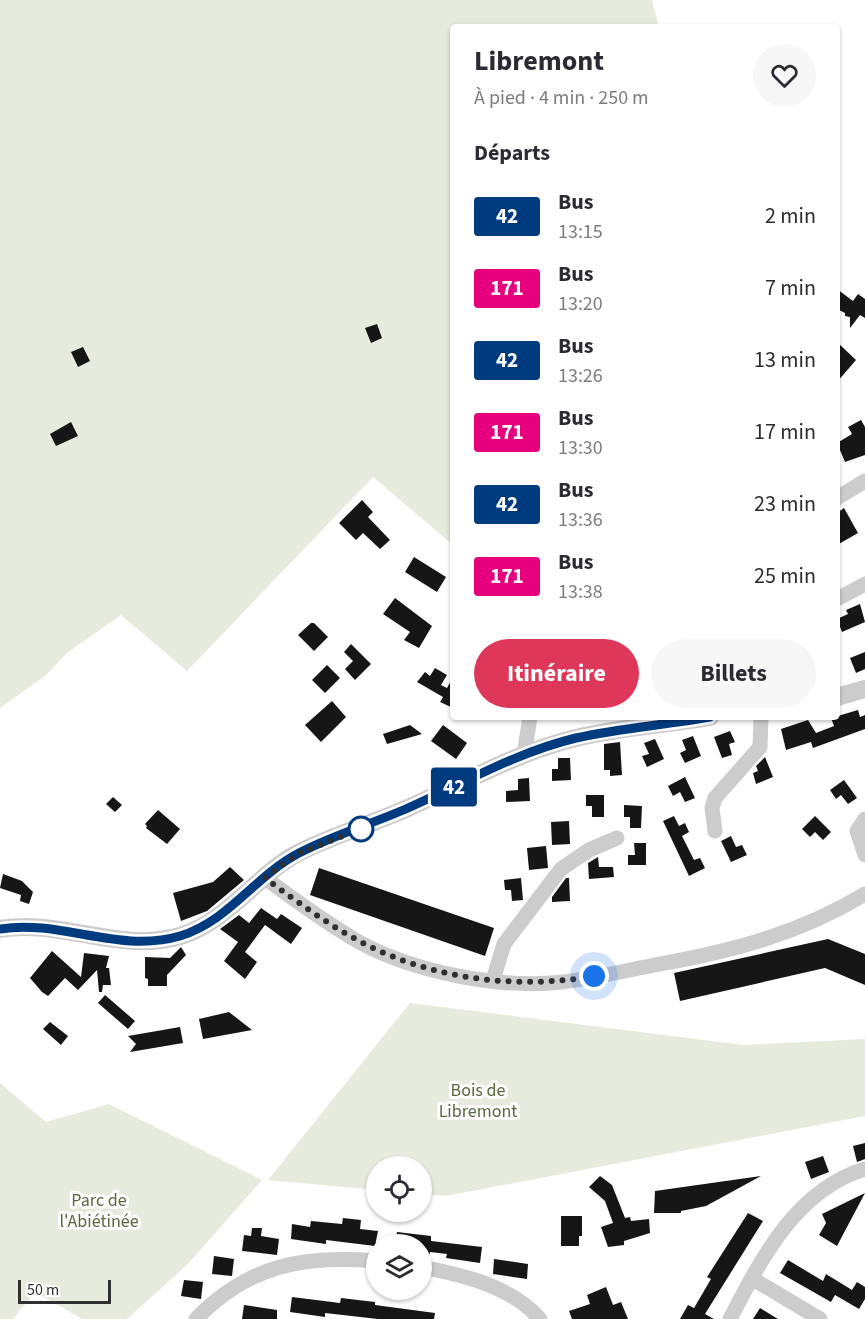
<!DOCTYPE html>
<html lang="fr">
<head>
<meta charset="utf-8">
<style>
	:root { --surface:#fff; --page:#f7f7f7; --text:#2b2b33; --muted:#7c7c81; --accent:#df375a }
	body { margin:0; font-family:"Source Sans 3",sans-serif; background:var(--page); color:var(--text); height:100vh; display:flex; flex-direction:column; font-size:22px; white-space:nowrap }
	* { box-sizing:border-box; margin:0 }
	p { font-size:20px; color:var(--muted) }
	.icon { flex:none; width:33px; height:33px; fill:none; stroke:currentColor; stroke-width:2; stroke-linecap:round; stroke-linejoin:round }
	.map { position:relative; flex:1; overflow:hidden }
	.side { position:absolute; left:450px; top:24px; width:390px; height:696px; display:flex; flex-direction:column; background:var(--surface); border-radius:6px; box-shadow:0 2px 4px #0004 }
	.side>* { flex:none }
	.badge { padding:0 12px; border-radius:4px; font-size:21px; line-height:39px }
	.fabs { position:absolute; left:366px; top:1156px; display:grid; gap:12px }
	.fabs a { display:grid; place-items:center; width:66px; height:66px; border-radius:50%; background:var(--surface); box-shadow:0 2px 4px #0004; font-size:30px }
	.scale { position:absolute; left:18px; bottom:15px; width:93px; box-sizing:border-box; padding-left:6px; border:3px solid #2f2f2f; border-top:0; font-size:16px; line-height:21px; white-space:nowrap; color:#2f2f2f; -webkit-text-stroke:4px #fff; paint-order:stroke }
	.you { position:absolute; width:30px; height:30px; margin:-15px; border:4px solid #fff; border-radius:50%; background:#1a73e8; box-shadow:0 0 0 9px #1a73e833 }
	.map>.badge { position:absolute; translate:-50% -50%; box-shadow:0 0 0 3px #fff }
	h2 { padding:0 24px; font-size:22px; line-height:54px }
	.round { display:grid; place-items:center; flex:none; width:63px; height:63px; border-radius:32px; background:var(--page) }
	.summary { display:flex; align-items:center; justify-content:space-between; height:102px; padding:0 24px }
	h1 { font-size:28px; font-weight:700; line-height:45px }
	.action { display:flex; gap:12px; margin-top:auto; padding:12px 24px }
	.action a { flex:1; height:69px; border-radius:36px; background:var(--accent); color:#fff; font-size:24px; font-weight:700; line-height:69px; text-align:center }
	.action a+a { background:var(--page); color:var(--text) }
	ul { padding:0; list-style:none }
	li { display:flex; align-items:center; gap:18px; height:72px; padding:0 24px }
	li div { flex:1 }
	li b { display:block; font-size:22px }
	li em { font-style:normal }
	li .badge { min-width:66px; font-weight:700; text-align:center }
	.map>svg:first-child { display:block }
	.green { fill:#e7ebdd }
	.building { fill:#161616 }
	.lines { fill:none; stroke-linecap:round; stroke-linejoin:round }
	.minor { stroke:#ccc; stroke-width:15 }
	.tertiary { stroke:#ccc; stroke-width:18 }
	.line-casing { stroke:#fff; stroke-width:14 }
	.line { stroke:#003b80; stroke-width:9 }
	.walk { stroke:#2f2f2f; stroke-width:6; stroke-dasharray:0 10.8 }
	.stop-dot { fill:#fff; stroke:#003b80; stroke-width:3 }
	.labels { text-anchor:middle; stroke-width:6; stroke-linejoin:round; paint-order:stroke }
	.park-label { font-size:18px; fill:#58693e; stroke:#fff }
</style>
</head>
<body>
<div class="map">
<svg width="865" height="1319" viewBox="0 0 865 1319">
	<rect width="100%" height="100%" fill="#fff"/>
	<g class="green">
		<path d="M0,0H652L659,27H453V545L373,477L187,671L121,615L67,653L45,676L0,708Z"/>
		<path d="M410,1003L744,1045L865,1039V1116L446,1196L422,1194V1167H376V1190L268,1180Z"/>
		<path d="M0,1083L46,1122L109,1104L262,1180L188,1264L127,1319H82L35,1292L13,1319H0Z"/>
	</g>
	<g class="building">
		<path d="M837,289L853,301L858,294L865,299V318L860,315L850,328V317L845,316V313L837,309Z"/>
		<path d="M377,324L382,338L371,343L365,328Z"/>
		<path d="M837,342L856,360L837,382Z"/>
		<path d="M83,347L90,361L78,367L71,352Z"/>
		<path d="M861,420L865,427V455L845,462L837,443L852,434L848,427Z"/>
		<path d="M71,422L78,436L56,446L50,434Z"/>
		<path d="M362,500L373,512L368,517L390,540L380,549L363,533L356,540L339,523Z"/>
		<path d="M844,508L858,533L837,545V513Z"/>
		<path d="M414,557L446,577L437,592L405,572Z"/>
		<path d="M395,598L432,626L419,648L404,640L410,632L383,614Z"/>
		<path d="M860,604L865,622L842,632L837,619L848,614L846,610Z"/>
		<path d="M311,623H314L328,637L314,651L298,635Z"/>
		<path d="M351,644L371,664L355,680L345,669L353,661L344,652Z"/>
		<path d="M865,652V669L856,673L850,658Z"/>
		<path d="M327,665L340,678L325,693L312,680Z"/>
		<path d="M435,668L447,675L441,685L447,688L453,677V708L440,702L443,697L417,682L425,672L430,676Z"/>
		<path d="M332,701L346,717L321,742L305,725Z"/>
		<path d="M858,710L860,717L865,715V729L813,748L811,742L786,750L781,729L808,720L816,733L834,726L831,718Z"/>
		<path d="M410,725L422,734L387,744L383,734Z"/>
		<path d="M443,725L467,743L456,759L431,741Z"/>
		<path d="M730,731L735,742L729,744L732,755L722,758L714,737Z"/>
		<path d="M693,736L701,756L685,763L680,753L686,750L682,740Z"/>
		<path d="M655,739L664,759L647,767L642,756L649,754L644,743Z"/>
		<path d="M620,742L622,775L610,776V770H604V744Z"/>
		<path d="M765,757L773,777L756,784L753,773L758,771L756,766Z"/>
		<path d="M558,758H570L571,780L552,781V769H558Z"/>
		<path d="M685,777L695,798L685,802L680,792L673,796L668,786Z"/>
		<path d="M529,778L530,801L506,802V791L518,790V779Z"/>
		<path d="M844,780L857,798L848,804L841,795L836,799L830,790Z"/>
		<path d="M586,795H604V817H592V806H586Z"/>
		<path d="M113,797L122,805L115,812L106,804Z"/>
		<path d="M624,805L642,806L641,828H630V817H624Z"/>
		<path d="M158,810L180,829L167,844L146,828L147,826L145,824Z"/>
		<path d="M674,816L679,826L685,823L689,832L682,836L694,860L700,858L705,868L689,876L663,821Z"/>
		<path d="M815,816L831,832L823,840L815,832L810,837L802,829Z"/>
		<path d="M569,821L570,844L552,845L551,822Z"/>
		<path d="M731,836L736,847L742,845L747,855L731,862L721,841Z"/>
		<path d="M634,843H646V865H628V855H635Z"/>
		<path d="M546,846L548,868L529,870L527,848Z"/>
		<path d="M598,857L599,867H613L614,877L589,879L588,863Z"/>
		<path d="M230,867L244,880L207,911L181,921L173,893L213,882Z"/>
		<path d="M319,868L494,928L485,956L310,895Z"/>
		<path d="M3,874L22,881L33,892L29,904L20,901L21,895L0,888Z"/>
		<path d="M521,878L523,900L512,901L511,890H505L504,880Z"/>
		<path d="M566,878H569L570,901L552,902V897Z"/>
		<path d="M261,908L277,919L281,914L302,928L291,944L265,925L245,952L257,962L245,979L224,961L238,942L220,929L239,915L249,923Z"/>
		<path d="M828,939L865,954V985L825,968L680,1001L674,973Z"/>
		<path d="M181,947L186,955L167,975V986H148V979L145,978V957L170,958Z"/>
		<path d="M52,951L81,977L84,953L109,956L106,968H109L111,985H103L102,992H99L97,970L78,990L65,978L48,996L42,992L30,978Z"/>
		<path d="M105,995L135,1021L128,1029L98,1003Z"/>
		<path d="M229,1012L252,1030L203,1039L199,1019Z"/>
		<path d="M50,1022L68,1036L61,1045L43,1029Z"/>
		<path d="M180,1027L183,1043L130,1052L136,1044L128,1036Z"/>
		<path d="M865,1143V1159L857,1162L853,1146Z"/>
		<path d="M823,1156L829,1172L811,1179L805,1162Z"/>
		<path d="M600,1176L612,1185L625,1218L630,1217L631,1221L649,1219L650,1233L624,1241V1245L608,1247L601,1227L613,1223L605,1201L589,1187Z"/>
		<path d="M761,1176L706,1206L681,1211V1213H654L655,1191Z"/>
		<path d="M865,1193L837,1246L819,1235L826,1223L822,1214Z"/>
		<path d="M748,1213L763,1221L705,1314L714,1319H680L688,1305L694,1308L711,1279L707,1277Z"/>
		<path d="M561,1216H582V1236H579V1246H561Z"/>
		<path d="M343,1218L361,1220L360,1229L378,1231L375,1246L326,1240V1244L291,1239L292,1224L310,1227L311,1221L342,1224Z"/>
		<path d="M252,1228H262L261,1236L279,1239L277,1255L242,1251L244,1235L251,1236Z"/>
		<path d="M397,1232L431,1236V1241L482,1247L480,1263L446,1258L447,1254L430,1252L429,1259L422,1258V1245H395Z"/>
		<path d="M214,1256L234,1259L232,1276L212,1274Z"/>
		<path d="M494,1259L528,1264L527,1279L493,1274Z"/>
		<path d="M788,1260L823,1281L826,1274L852,1290L857,1282L865,1287V1299L859,1309L835,1295L831,1302L780,1273Z"/>
		<path d="M184,1280L203,1282L201,1299L181,1296Z"/>
		<path d="M606,1287L613,1305L621,1302L628,1319H572L569,1311L590,1304L587,1295Z"/>
		<path d="M292,1297L340,1303L341,1298L375,1302V1305L435,1313L434,1319H378L325,1313V1317L290,1312Z"/>
		<path d="M244,1305L277,1310V1319H242Z"/>
		<path d="M760,1308L778,1319H753Z"/>
	</g>
	<g class="lines">
		<g class="minor">
			<path d="M837,498L865,481"/>
			<path d="M837,599L865,584"/>
			<path d="M527,755L525,749L530,717"/>
			<path d="M865,819L857,831L865,855"/>
			<path d="M715,831L712,808L715,798L760,747L761,717"/>
			<path d="M265,878C296,901 326,923 359,942C414,972 499,989 562,982C595,978 628,970 660,964C733,951 801,933 865,894"/>
			<path d="M493,980L504,944L561,869L589,850L617,838"/>
			<path d="M422,1267C463,1275 511,1286 540,1319"/>
			<path d="M753,1279L820,1319"/>
			<path d="M196,1319C248,1265 304,1255 376,1261"/>
			<path d="M730,1319C761,1259 796,1190 865,1169"/>
		</g>
		<g class="tertiary">
			<path d="M837,697L865,689"/>
			<path d="M0,929C60,918 119,954 180,936C229,921 255,876 298,853C333,835 372,824 408,808C462,784 517,752 576,738C620,727 665,725 710,717"/>
		</g>
	</g>
	<g class="lines">
		<g class="line-casing">
			<path id="line" d="M0,929C61,919 119,954 180,936C229,921 255,876 299,853C333,835 372,824 408,808C462,784 517,752 576,738C620,728 665,725 710,717"/>
		</g>
		<use href="#line" class="line"/>
		<path class="walk" d="M361,829L297,854L265,878C296,901 327,924 361,942C431,979 517,990 594,976"/>
	</g>
	<circle class="stop-dot" cx="361" cy="829" r="12"/>
	<g class="labels">
		<g class="park-label">
			<text x="478" y="1096">Bois de<tspan x="478" dy="21">Libremont</tspan></text>
			<text x="99" y="1206">Parc de<tspan x="99" dy="21">l'Abiétinée</tspan></text>
		</g>
	</g>
</svg>
<div class="fabs">
<a><svg class="icon" aria-label="locate" viewBox="0 0 24 24"><circle cx="12" cy="12" r="6"/><path d="M12 2v4M12 18v4M2 12h4M18 12h4"/></svg></a>
<a><svg class="icon" aria-label="layers" viewBox="0 0 24 24"><path d="M12 4l9 5-9 5-9-5zM3 14l9 5 9-5"/></svg></a>
</div>
<div class="scale">50 m</div>
<div class="you" style="left:594px;top:976px"></div>
<b class="badge" style="left:454px;top:787px;background:#003b80;color:#fff">42</b>
<section class="side">
<div class="summary"><div><h1>Libremont</h1><p>À pied · 4 min · 250 m</p></div><a class="round"><svg class="icon" aria-label="heart" viewBox="0 0 24 24"><path d="M12 20l-8-8c-3-5 5-10 8-4 3-6 11-1 8 4z"/></svg></a></div>
<h2>Départs</h2>
<ul>
<li><span class="badge" style="background:#003b80;color:#fff">42</span><div><b>Bus</b><p>13:15</p></div><em>2 min</em></li>
<li><span class="badge" style="background:#e6007e;color:#fff">171</span><div><b>Bus</b><p>13:20</p></div><em>7 min</em></li>
<li><span class="badge" style="background:#003b80;color:#fff">42</span><div><b>Bus</b><p>13:26</p></div><em>13 min</em></li>
<li><span class="badge" style="background:#e6007e;color:#fff">171</span><div><b>Bus</b><p>13:30</p></div><em>17 min</em></li>
<li><span class="badge" style="background:#003b80;color:#fff">42</span><div><b>Bus</b><p>13:36</p></div><em>23 min</em></li>
<li><span class="badge" style="background:#e6007e;color:#fff">171</span><div><b>Bus</b><p>13:38</p></div><em>25 min</em></li>
</ul>
<div class="action"><a>Itinéraire</a><a>Billets</a></div>
</section>
</div>
</body>
</html>
